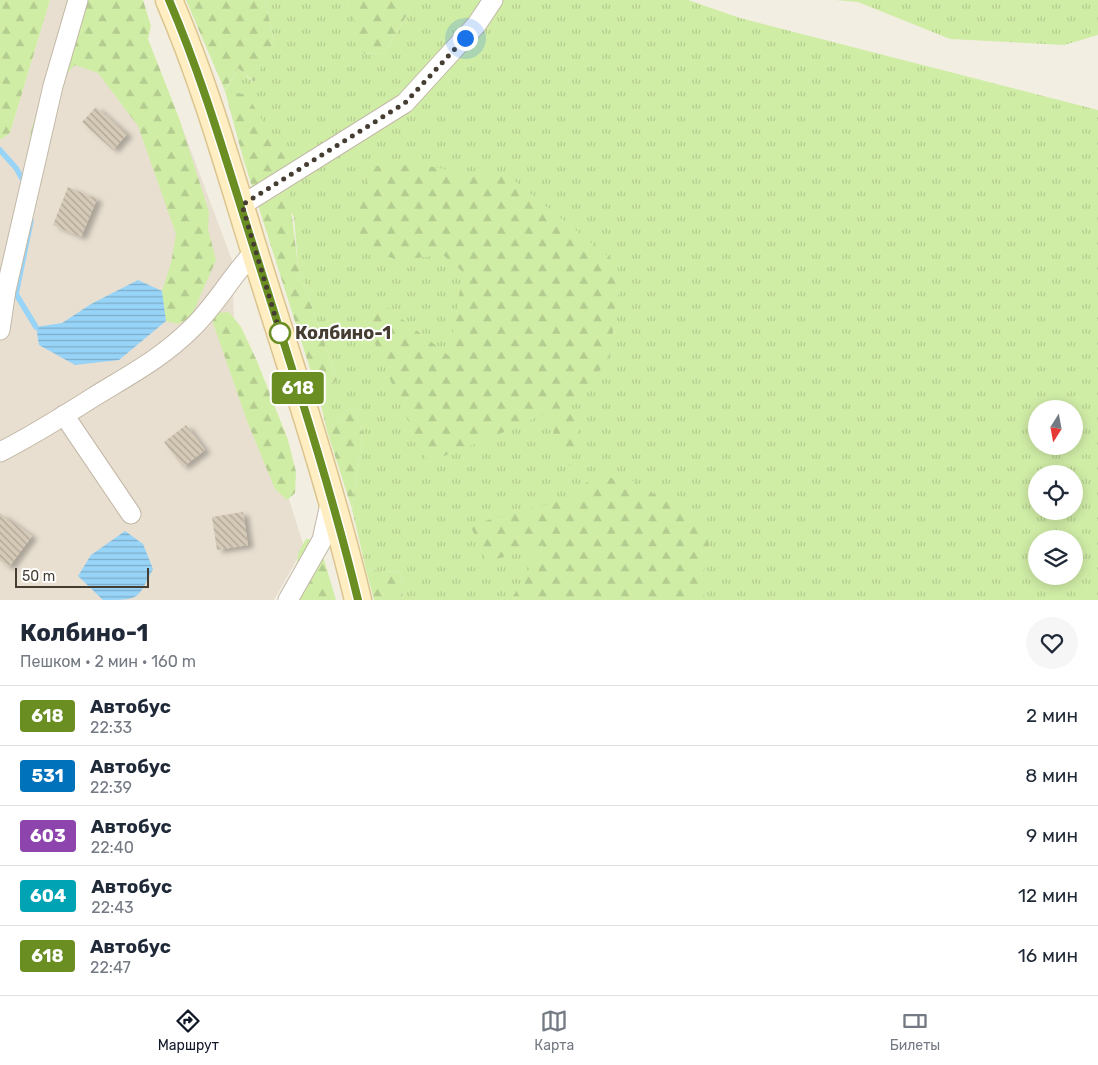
<!DOCTYPE html>
<html lang="ru">
<head>
<meta charset="utf-8">
<style>
	:root { --surface:#fff; --page:#f6f6f7; --text:#1f2937; --muted:#747a83; --line:#e0e1e3; --accent:#111827 }
	body { margin:0; font-family:Rubik,sans-serif; background:var(--page); color:var(--text); height:100vh; display:flex; flex-direction:column; font-size:19px; white-space:nowrap }
	* { box-sizing:border-box; margin:0 }
	p { font-size:16px; color:var(--muted) }
	.icon { flex:none; width:28px; height:28px; fill:none; stroke:currentColor; stroke-width:2; stroke-linecap:round; stroke-linejoin:round }
	.map { position:relative; height:600px; overflow:hidden }
	.drawer { display:flex; flex-direction:column; background:var(--surface); flex:1 }
	.drawer>* { flex:none }
	.badge { padding:0 10px; border-radius:4px; font-size:18px; line-height:32px }
	.needle { width:32px; rotate:191deg }
	.buttons { position:absolute; left:1028px; top:400px; display:grid; gap:10px }
	.buttons a { display:grid; place-items:center; width:55px; height:55px; border-radius:50%; background:var(--surface); box-shadow:0 2px 12px #0003; font-size:25px }
	.scale { position:absolute; left:15px; bottom:12px; width:134px; box-sizing:border-box; padding-left:5px; border:2px solid #453d32; border-top:0; font-size:14px; line-height:18px; white-space:nowrap; color:#453d32; -webkit-text-stroke:4px #fff; paint-order:stroke }
	.you { position:absolute; width:25px; height:25px; margin:-12px; border:4px solid #fff; border-radius:50%; background:#1a73e8; box-shadow:0 0 0 8px #1a73e833 }
	.map>.badge { position:absolute; translate:-50% -50%; box-shadow:0 0 0 2px #fff }
	.round { display:grid; place-items:center; flex:none; width:52px; height:52px; border-radius:26px; background:var(--page) }
	.summary { display:flex; align-items:center; justify-content:space-between; height:85px; padding:0 20px }
	h1 { font-size:24px; font-weight:700; line-height:38px }
	ul { padding:0; list-style:none }
	li { display:flex; align-items:center; gap:15px; height:60px; padding:0 20px; border-top:1px solid var(--line) }
	li div { flex:1 }
	li b { display:block; font-size:19px }
	li em { font-style:normal }
	li .badge { min-width:55px; font-weight:700; text-align:center }
	.dock { display:flex; justify-content:space-around; align-items:center; height:70px; border-top:1px solid var(--line); background:var(--surface); font-size:14px; color:var(--muted) }
	.dock a { display:grid; justify-items:center; gap:2px }
	.dock .on { color:var(--accent) }
	.map>svg:first-child { display:block }
	.residential { fill:#e8dfd0 }
	.grass { fill:url(#grass-tufts); fill-rule:evenodd }
	.forest { fill:url(#forest-firs) }
	.water { fill:url(#water-rules) }
	.lines { fill:none; stroke-linecap:round; stroke-linejoin:round }
	.stream { stroke:#97d4f8; stroke-width:5.5 }
	.building { fill:url(#building-back-hatch); filter:url(#shadow) }
	.street-casing { stroke:#c2b8a7; stroke-width:21 }
	.secondary-casing { stroke:#dbc48f; stroke-width:29 }
	.street { stroke:#fff; stroke-width:19 }
	.secondary { stroke:#ffeec1; stroke-width:26 }
	.line-casing { stroke:#fff; stroke-width:11 }
	.line { stroke:#6b8e23; stroke-width:8 }
	.walk { stroke:#453d32; stroke-width:5; stroke-dasharray:0 9 }
	.stop-dot { fill:#fff; stroke:#6b8e23; stroke-width:2.5 }
	.labels { text-anchor:middle; stroke-width:4; stroke-linejoin:round; paint-order:stroke }
	.stop-label { font-size:18px; font-weight:bold; fill:#453d32; stroke:#fff; text-anchor:start }
</style>
</head>
<body>
<div class="map">
<svg width="1098" height="600" viewBox="0 0 1098 600">
	<defs>
		<pattern id="grass-tufts" width="24" height="20" patternUnits="userSpaceOnUse" patternTransform="scale(1.25)"><rect width="24" height="20" fill="#d0eda6"/><path d="M3 7l-1-3M5 7V3M7 7l1-3M15 17l-1-3M17 17v-4M19 17l1-3" fill="none" stroke="#b4cc8f"/></pattern>
		<pattern id="forest-firs" width="22" height="20" patternUnits="userSpaceOnUse" patternTransform="scale(1.25)"><rect width="22" height="20" fill="#d0eda6"/><path d="M5 1l3.5 6h-7zM16 11l3.5 6h-7z" fill="#b4cc8f"/></pattern>
		<pattern id="water-rules" width="6" height="5" patternUnits="userSpaceOnUse" patternTransform="scale(1.25)"><rect width="6" height="5" fill="#97d4f8"/><path d="M0 2.5h6" fill="none" stroke="#7dadc9"/></pattern>
		<pattern id="building-back-hatch" width="6" height="6" patternUnits="userSpaceOnUse" patternTransform="scale(1.25)"><rect width="6" height="6" fill="#d5c9b7"/><path d="M-1 5l2 2M0 0l6 6M5-1l2 2" fill="none" stroke="#afa495"/></pattern>
		<filter id="shadow"><feDropShadow dx="5.5" dy="3" stdDeviation="2.5" flood-color="#0004"/></filter>
	</defs>
	<rect width="100%" height="100%" fill="#f3eee2"/>
	<path class="residential" d="M50,0H126L179,119L232,260L234,323L304,547L274,600H0V140L10,133Z"/>
	<g class="grass">
		<path d="M265,0H346L365,54L384,53L411,8V0H688L740,18L1098,110V600H403L401,572L366,570L352,509L363,433L352,406L327,431L319,397L337,380L298,266L294,217L225,91L238,68L253,82L274,42ZM1036,409H1074V446H1036ZM1036,474H1074V511H1036ZM1036,539H1074V576H1036Z"/>
		<path d="M835,0H1098V35L1064,45L950,39L858,2Z"/>
	</g>
	<g class="forest">
		<path d="M0,0H50L10,133L0,140Z"/>
		<path d="M80,0H143L151,26L148,39L179,118L209,212L208,229L216,260L191,317L178,324L166,321L162,291L171,263L176,234L138,126L98,73L75,65L60,80L24,189L31,130L49,75Z"/>
		<path d="M186,0H265L274,42L254,82L238,68L225,90L247,95L285,158L298,266L337,380L319,397L243,158L225,91Z"/>
		<path d="M346,0H411V8L384,53L364,54Z"/>
		<path d="M376,166C393,166 410,164 427,166C455,169 477,185 506,174L615,262L622,281L612,321L614,345L605,364L571,406L578,428L570,466L552,446L556,408C514,429 472,446 428,462L400,403L369,329L378,300L449,356L463,272L443,255L399,260L365,250L353,209Z"/>
		<path d="M229,312L241,327L257,361L288,440L296,472L295,493L287,500L275,489L247,421L213,323L215,313Z"/>
		<path d="M352,406L363,433L352,509L327,431Z"/>
		<path d="M591,477L630,479L665,501L700,512L709,545L702,582L705,600H511L543,545L487,562L470,525L575,497Z"/>
		<path d="M306,539L316,540L320,546L336,600H293L298,553Z"/>
		<path d="M366,570L401,572L403,600H374Z"/>
	</g>
	<g class="water">
		<path d="M138,280L162,291L166,321L119,360L75,365L39,345L36,327L62,323L91,304Z"/>
		<path d="M125,531L143,544L153,569C137,600 140,600 103,600L78,576L91,555Z"/>
	</g>
	<g class="lines">
		<g class="stream">
			<path d="M0,150L16,168L25,184"/>
			<path d="M31,221L16,294L36,327"/>
		</g>
	</g>
	<g class="building">
		<path d="M96,107L127,134L113,150L82,122Z"/>
		<path d="M68,187L97,199L81,237L53,225Z"/>
		<path d="M186,425L205,450L183,467L164,442Z"/>
		<path d="M243,512L248,545L217,550L212,517Z"/>
		<path d="M0,513L32,536L9,567L0,561Z"/>
	</g>
	<g class="lines">
		<g class="street-casing">
			<g id="street">
				<path d="M242,205L405,103L477,24L493,0"/>
				<path d="M0,330L6,290L53,86L78,0"/>
				<path d="M64,415L131,514"/>
				<path d="M0,452C32,436 62,417 92,398C129,375 161,359 192,328C216,305 232,275 255,251"/>
				<path d="M288,600L322,540L330,504"/>
			</g>
		</g>
		<g class="secondary-casing">
			<path id="secondary" d="M169,0C206,86 231,176 259,266C294,377 331,487 358,600"/>
		</g>
		<use href="#street" class="street"/>
		<use href="#secondary" class="secondary"/>
	</g>
	<g class="lines">
		<g class="line-casing">
			<path id="line" d="M169,0C205,84 229,171 257,258C293,372 330,484 358,600"/>
		</g>
		<use href="#line" class="line"/>
		<path class="walk" d="M280,333L281,336L242,205L405,103L465,38"/>
	</g>
	<circle class="stop-dot" cx="280" cy="333" r="10"/>
	<g class="labels">
		<g class="stop-label">
			<text x="295" y="339">Колбино-1</text>
		</g>
	</g>
</svg>
<div class="buttons">
<a><svg class="needle" viewBox="-14 -14 28 28"><path d="M0-13l5 13h-10z" fill="#e53935"/><path d="M0 13l5-13h-10z" fill="#747a83"/></svg></a>
<a><svg class="icon" aria-label="locate" viewBox="0 0 24 24"><circle cx="12" cy="12" r="6"/><path d="M12 2v4M12 18v4M2 12h4M18 12h4"/></svg></a>
<a><svg class="icon" aria-label="layers" viewBox="0 0 24 24"><path d="M12 4l9 5-9 5-9-5zM3 14l9 5 9-5"/></svg></a>
</div>
<div class="scale">50 m</div>
<div class="you" style="left:465px;top:38px"></div>
<b class="badge" style="left:298px;top:388px;background:#6b8e23;color:#fff">618</b>
</div>
<section class="drawer">
<div class="summary"><div><h1>Колбино-1</h1><p>Пешком · 2 мин · 160 m</p></div><a class="round"><svg class="icon" aria-label="heart" viewBox="0 0 24 24"><path d="M12 20l-8-8c-3-5 5-10 8-4 3-6 11-1 8 4z"/></svg></a></div>
<ul>
<li><span class="badge" style="background:#6b8e23;color:#fff">618</span><div><b>Автобус</b><p>22:33</p></div><em>2 мин</em></li>
<li><span class="badge" style="background:#0072bc;color:#fff">531</span><div><b>Автобус</b><p>22:39</p></div><em>8 мин</em></li>
<li><span class="badge" style="background:#8e44ad;color:#fff">603</span><div><b>Автобус</b><p>22:40</p></div><em>9 мин</em></li>
<li><span class="badge" style="background:#00a3b4;color:#fff">604</span><div><b>Автобус</b><p>22:43</p></div><em>12 мин</em></li>
<li><span class="badge" style="background:#6b8e23;color:#fff">618</span><div><b>Автобус</b><p>22:47</p></div><em>16 мин</em></li>
</ul>
</section>
<nav class="dock">
<a class="on"><svg class="icon" aria-label="directions" viewBox="0 0 24 24"><path d="M12 3l9 9-9 9-9-9zM9 14v-3h6M13 9l2 2-2 2"/></svg>Маршрут</a>
<a><svg class="icon" aria-label="map" viewBox="0 0 24 24"><path d="M3 6l6-2 6 2 6-2v14l-6 2-6-2-6 2zM9 4v14M15 6v14"/></svg>Карта</a>
<a><svg class="icon" aria-label="tickets" viewBox="0 0 24 24"><path d="M3 7h18v10H3zM15 7v10"/></svg>Билеты</a>
</nav>
</body>
</html>
